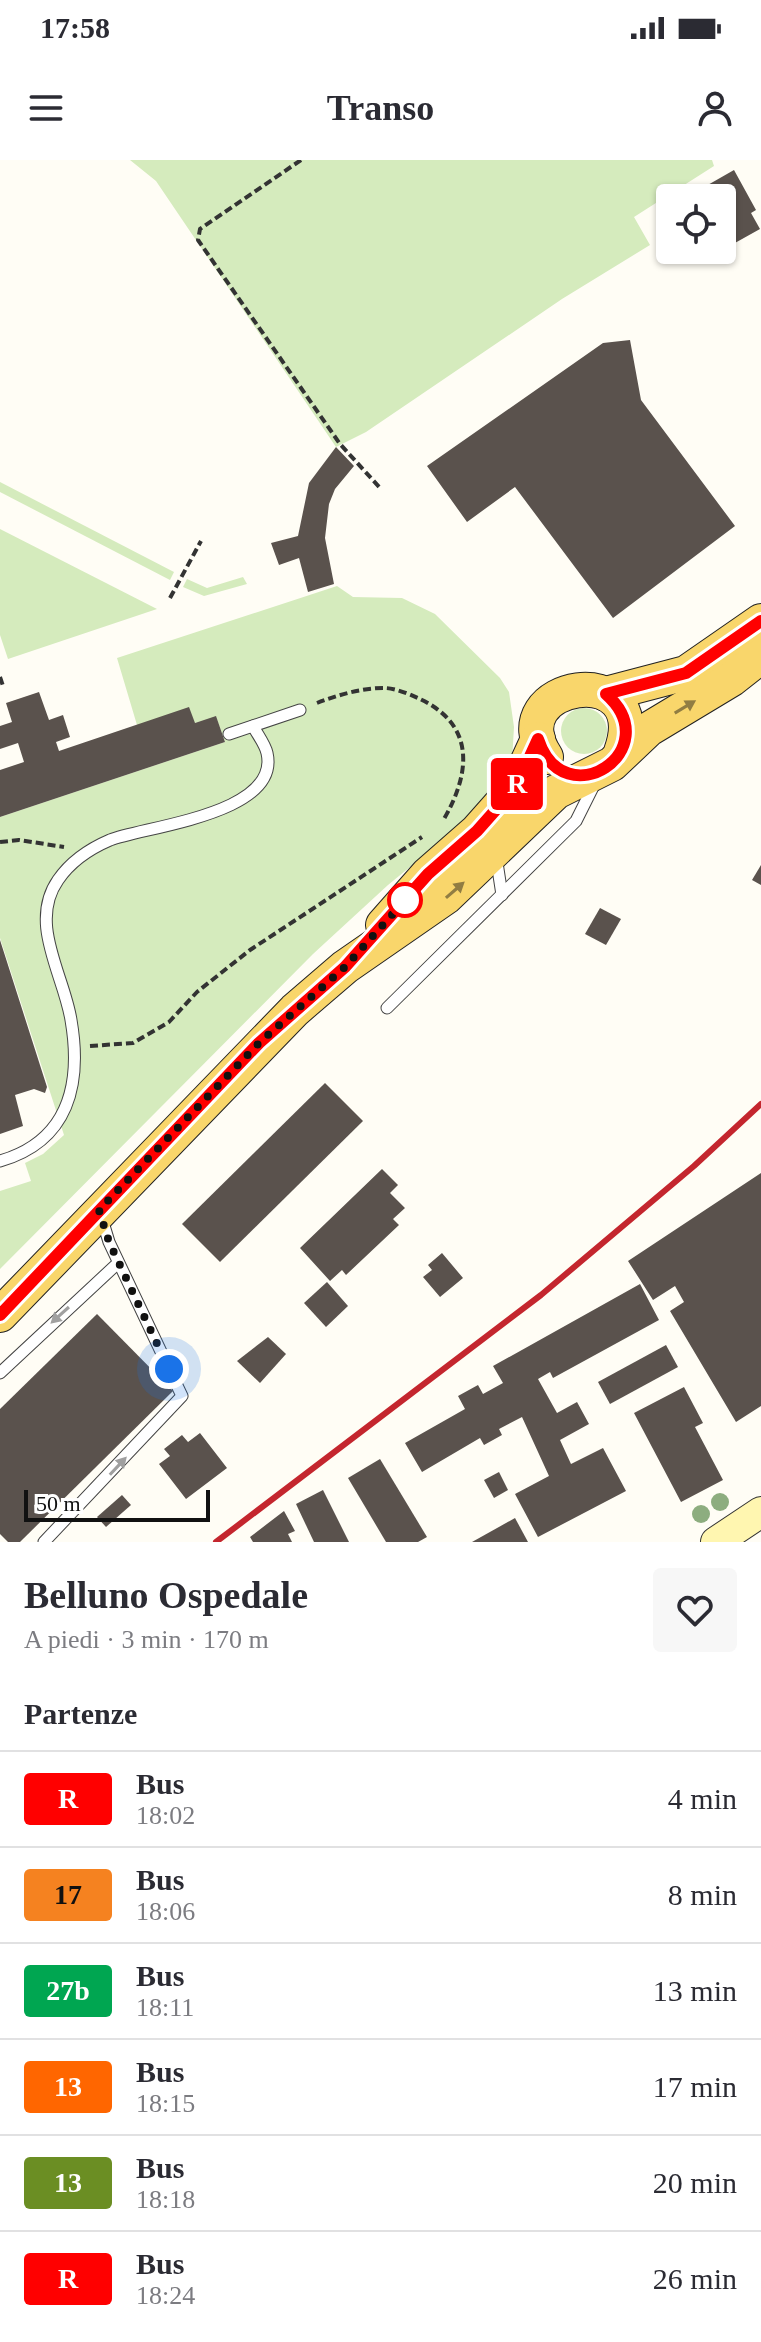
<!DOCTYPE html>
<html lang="it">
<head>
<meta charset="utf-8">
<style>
	:root { --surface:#fff; --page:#f7f7f7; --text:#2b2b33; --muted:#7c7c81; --line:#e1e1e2 }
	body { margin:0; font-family:"Times New Roman",serif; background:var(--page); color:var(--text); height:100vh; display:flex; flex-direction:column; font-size:30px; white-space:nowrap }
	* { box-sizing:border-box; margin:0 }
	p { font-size:26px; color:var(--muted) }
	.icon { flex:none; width:44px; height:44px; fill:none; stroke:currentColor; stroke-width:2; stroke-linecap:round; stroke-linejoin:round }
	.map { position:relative; height:1382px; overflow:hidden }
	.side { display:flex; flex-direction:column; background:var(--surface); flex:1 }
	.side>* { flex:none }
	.badge { padding:0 16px; border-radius:6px; font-size:28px; line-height:52px }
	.controls { position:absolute; left:656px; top:24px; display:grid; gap:16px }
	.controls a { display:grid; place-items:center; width:80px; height:80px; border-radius:8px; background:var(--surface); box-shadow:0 2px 6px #0004; font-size:40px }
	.scale { position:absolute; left:24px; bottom:20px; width:186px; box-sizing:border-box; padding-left:8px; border:4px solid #111; border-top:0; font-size:22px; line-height:28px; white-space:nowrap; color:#111; -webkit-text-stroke:6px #fff; paint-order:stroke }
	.you { position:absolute; width:40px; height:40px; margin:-20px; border:6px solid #fff; border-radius:50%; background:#1a73e8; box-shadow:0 0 0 12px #1a73e833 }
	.map>.badge { position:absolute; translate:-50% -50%; box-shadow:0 0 0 4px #fff }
	h2 { padding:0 24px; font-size:30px; line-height:72px }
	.round { display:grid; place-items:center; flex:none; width:84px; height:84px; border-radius:8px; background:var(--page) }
	.head { display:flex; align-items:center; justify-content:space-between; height:136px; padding:0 24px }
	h1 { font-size:38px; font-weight:700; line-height:60px }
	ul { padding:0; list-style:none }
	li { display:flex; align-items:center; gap:24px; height:96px; padding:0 24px; border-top:2px solid var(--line) }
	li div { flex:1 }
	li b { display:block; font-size:30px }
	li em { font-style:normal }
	li .badge { min-width:88px; font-weight:700; text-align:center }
	.status { display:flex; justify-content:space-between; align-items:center; height:56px; padding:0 40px; background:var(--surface); direction:ltr }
	.status svg { height:22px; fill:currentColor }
	header { display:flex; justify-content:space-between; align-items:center; height:104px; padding:0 24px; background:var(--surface); font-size:36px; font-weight:700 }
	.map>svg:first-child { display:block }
	.green { fill:#d5ebbd }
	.building { fill:#5a524d }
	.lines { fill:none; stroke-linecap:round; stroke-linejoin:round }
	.service-casing { stroke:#444; stroke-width:13 }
	.secondary-casing { stroke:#333; stroke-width:32 }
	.primary-casing { stroke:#222; stroke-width:36 }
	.path { stroke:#333; stroke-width:4; stroke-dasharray:8 4; stroke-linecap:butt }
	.service { stroke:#fff; stroke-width:11 }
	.secondary { stroke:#fff6b0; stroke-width:30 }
	.primary { stroke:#f9d66b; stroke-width:34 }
	.rail { stroke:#c4262e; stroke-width:6 }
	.tree { fill:#8dad7f }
	.oneway { fill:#917d42 }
	.oneway2 { fill:#a0a0a0 }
	.line-casing { stroke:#fff; stroke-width:18 }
	.line { stroke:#f00; stroke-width:12 }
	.walk { stroke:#111; stroke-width:8; stroke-dasharray:0 14.4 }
	.stop-dot { fill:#fff; stroke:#f00; stroke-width:4 }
</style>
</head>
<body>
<div class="status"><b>17:58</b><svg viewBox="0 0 49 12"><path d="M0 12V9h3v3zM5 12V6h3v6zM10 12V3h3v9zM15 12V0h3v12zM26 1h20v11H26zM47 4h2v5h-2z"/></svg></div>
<header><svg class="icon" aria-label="menu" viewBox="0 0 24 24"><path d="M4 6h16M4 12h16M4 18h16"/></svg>Transo<svg class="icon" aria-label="person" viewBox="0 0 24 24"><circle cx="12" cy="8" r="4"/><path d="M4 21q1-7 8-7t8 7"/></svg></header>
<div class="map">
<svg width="761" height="1382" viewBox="0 0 761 1382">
	<rect width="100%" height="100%" fill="#fffdf5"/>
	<g class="green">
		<path d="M130,0H712L714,6L634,57L650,85L562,139L366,272L336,287L156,21Z"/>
		<path d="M0,322L174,412L170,420L0,332Z"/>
		<path d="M0,369L157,449L8,499L0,475Z"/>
		<path d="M243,417L247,424L204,436L183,427L187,419L207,428Z"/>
		<path d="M337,426L353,437L402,438L435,454L500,518L509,532L514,567L512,601L507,611L476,653L388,725L313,794L0,1109V1031L31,1021L25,1003L43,994L64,975L0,778V657L225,582L216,557L195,563L137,565L117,498Z"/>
		<circle cx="584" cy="571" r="23"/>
	</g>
	<g class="building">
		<path d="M734,10L756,50L751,53L760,69L708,98L703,90H722V38H685Z"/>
		<path d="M630,180L641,240L735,366L613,458L515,327L467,362L427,306L603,183Z"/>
		<path d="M336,287L354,306L335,329L329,344L325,378L334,424L308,432L299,398L279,405L271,383L298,376L309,323Z"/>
		<path d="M39,532L49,560L63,555L70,577L56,582L59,591L189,547L195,563L216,556L225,582L0,657V610L24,602L18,583L0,589V566L12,562L6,543Z"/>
		<path d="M761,705V725L752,720Z"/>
		<path d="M600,748L621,759L606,785L585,774Z"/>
		<path d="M0,780L47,927L45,933L34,929L15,935L23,966L0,974Z"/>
		<path d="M325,923L363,961L220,1102L182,1064Z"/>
		<path d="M382,1009L398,1025L390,1033L405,1048L393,1059L399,1065L346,1115L342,1110L330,1121L300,1088Z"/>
		<path d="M761,1013V1246L736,1262L670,1151L684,1142L675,1126L653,1140L628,1101Z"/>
		<path d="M442,1093L463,1118L440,1137L423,1117L432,1110L428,1105Z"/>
		<path d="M327,1122L348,1146L326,1167L304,1143Z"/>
		<path d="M640,1124L659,1160L553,1218L550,1212L538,1219L557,1253L577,1242L589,1264L560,1280L571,1304L603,1288L626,1331L538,1377L515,1334L549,1316L522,1257L499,1269L502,1275L484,1285L480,1278L422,1312L405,1283L465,1249L458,1236L478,1225L483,1234L503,1223L493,1206Z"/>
		<path d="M97,1154L173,1231L20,1382H8L0,1374V1249Z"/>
		<path d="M268,1177L286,1194L260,1223L237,1201Z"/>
		<path d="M666,1185L678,1207L610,1244L598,1222Z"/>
		<path d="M684,1227L703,1263L695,1267L723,1320L681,1342L634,1253Z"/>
		<path d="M200,1273L227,1308L186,1339L159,1304L170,1296L164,1289L182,1275L188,1282Z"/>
		<path d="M380,1299L427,1377L418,1382H386L348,1318Z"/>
		<path d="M499,1312L508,1330L494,1338L484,1320Z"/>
		<path d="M323,1330L349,1382H314L296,1344Z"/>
		<path d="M122,1335L131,1345L106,1367L97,1357Z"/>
		<path d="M284,1351L295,1371L288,1374L292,1382H253L250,1377Z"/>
		<path d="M515,1358L528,1382H472Z"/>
	</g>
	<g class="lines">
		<g class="service-casing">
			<g id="service">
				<path d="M229,574L300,550"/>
				<path d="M496,696L502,735"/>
				<path d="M387,848L576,661L596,621"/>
				<path d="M0,1001C69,981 82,924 71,860C64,815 28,763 58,720C71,701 89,689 110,680C147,666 281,654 267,593C265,584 257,574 253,566"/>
				<path d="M0,1213L118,1103"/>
				<path d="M44,1382L182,1236L109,1082L102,1059"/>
			</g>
		</g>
		<g class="secondary-casing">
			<path id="secondary" d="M716,1382L761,1352"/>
		</g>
		<g class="primary-casing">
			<g id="primary">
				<path d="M606,534L686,513L761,461"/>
				<path d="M546,597C496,522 655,496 621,592"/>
				<path d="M383,765L428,714L477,671L516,627L538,579"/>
				<path d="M0,1155L295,850L345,807L446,737L556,632L612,604L649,569L732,519L761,496"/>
			</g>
		</g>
		<g class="path">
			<path d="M301,0L200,69L198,80L340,284L381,329"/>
			<path d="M170,438L201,381"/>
			<path d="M0,517L3,526"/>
			<path d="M317,543C338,535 361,528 384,528C395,528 409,534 420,539C475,565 471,612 444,659"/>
			<path d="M0,682L19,680L64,687"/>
			<path d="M90,886L133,883L169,862L197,832L250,790L422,677"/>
		</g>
		<use href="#service" class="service"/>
		<use href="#secondary" class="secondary"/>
		<use href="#primary" class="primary"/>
		<path class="rail" d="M216,1382L541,1135L694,1006L761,944"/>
	</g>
	<g class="tree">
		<circle cx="720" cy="1342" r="9"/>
		<circle cx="701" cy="1354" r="9"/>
	</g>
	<defs><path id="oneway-solid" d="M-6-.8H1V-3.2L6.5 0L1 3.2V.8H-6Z" transform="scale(2)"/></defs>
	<g class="oneway">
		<use href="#oneway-solid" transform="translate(685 547) rotate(-31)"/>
		<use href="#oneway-solid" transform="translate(455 730) rotate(-41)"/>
	</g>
	<g class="oneway2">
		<use href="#oneway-solid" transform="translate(60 1155) rotate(138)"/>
		<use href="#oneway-solid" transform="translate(118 1306) rotate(-47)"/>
	</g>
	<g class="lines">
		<g class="line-casing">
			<path id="line" d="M0,1155L259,883L345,807L428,714L477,671L516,627L538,579C564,659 669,590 606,534L686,513L761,461"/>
		</g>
		<use href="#line" class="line"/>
		<path class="walk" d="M169,1209L109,1082L99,1050L259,883L345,807L408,737L405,740"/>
	</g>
	<circle class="stop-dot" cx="405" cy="740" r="16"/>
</svg>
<div class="controls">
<a><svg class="icon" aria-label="locate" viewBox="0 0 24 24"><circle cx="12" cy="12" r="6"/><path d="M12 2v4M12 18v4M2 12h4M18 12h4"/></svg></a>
</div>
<div class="scale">50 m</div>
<div class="you" style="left:169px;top:1209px"></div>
<b class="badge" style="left:517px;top:624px;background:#f00;color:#fff">R</b>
</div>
<section class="side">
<div class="head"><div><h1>Belluno Ospedale</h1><p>A piedi · 3 min · 170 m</p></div><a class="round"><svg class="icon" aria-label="heart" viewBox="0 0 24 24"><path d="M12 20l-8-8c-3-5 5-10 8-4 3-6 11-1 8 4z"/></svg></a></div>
<h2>Partenze</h2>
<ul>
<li><span class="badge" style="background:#f00;color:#fff">R</span><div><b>Bus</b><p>18:02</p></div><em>4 min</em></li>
<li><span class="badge" style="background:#f58220;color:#111">17</span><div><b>Bus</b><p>18:06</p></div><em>8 min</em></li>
<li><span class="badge" style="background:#00a651;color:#fff">27b</span><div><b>Bus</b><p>18:11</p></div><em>13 min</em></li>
<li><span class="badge" style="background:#f60;color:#fff">13</span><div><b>Bus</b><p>18:15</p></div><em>17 min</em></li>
<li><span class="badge" style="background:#6b8e23;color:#fff">13</span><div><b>Bus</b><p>18:18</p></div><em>20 min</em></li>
<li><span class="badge" style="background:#f00;color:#fff">R</span><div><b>Bus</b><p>18:24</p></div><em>26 min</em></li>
</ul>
</section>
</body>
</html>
